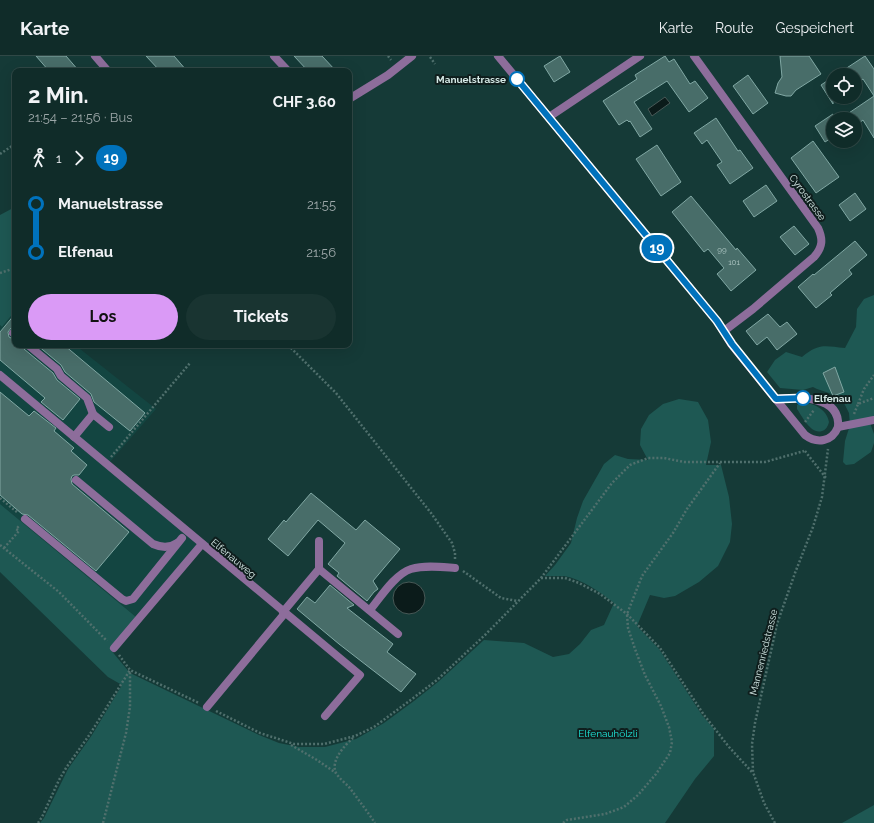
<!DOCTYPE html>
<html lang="de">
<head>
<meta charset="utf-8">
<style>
	:root { --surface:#102c29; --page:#193431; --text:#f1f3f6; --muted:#9ca7a8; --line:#304846; --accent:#da9af6 }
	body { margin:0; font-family:Raleway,sans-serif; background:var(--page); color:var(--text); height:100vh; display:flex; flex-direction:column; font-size:15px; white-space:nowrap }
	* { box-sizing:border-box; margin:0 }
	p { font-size:13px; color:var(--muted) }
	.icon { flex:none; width:22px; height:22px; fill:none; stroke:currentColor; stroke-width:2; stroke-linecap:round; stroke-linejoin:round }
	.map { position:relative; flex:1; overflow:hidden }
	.details { position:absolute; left:12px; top:12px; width:340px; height:280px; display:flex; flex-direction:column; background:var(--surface); border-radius:8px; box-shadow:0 4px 16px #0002,0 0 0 1px var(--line) }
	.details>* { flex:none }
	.badge { padding:0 8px; border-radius:13px; font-size:14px; line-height:26px }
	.buttons { position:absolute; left:826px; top:12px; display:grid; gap:8px }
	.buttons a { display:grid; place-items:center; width:36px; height:36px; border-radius:50%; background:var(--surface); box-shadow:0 4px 16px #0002,0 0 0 1px var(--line); font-size:20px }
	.map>.badge { position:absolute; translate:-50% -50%; box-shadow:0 0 0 2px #fff }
	.legs { display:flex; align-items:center; gap:6px; height:44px; padding:0 16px; font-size:13px }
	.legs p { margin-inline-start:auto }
	.headline { display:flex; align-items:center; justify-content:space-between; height:68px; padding:0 16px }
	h1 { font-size:22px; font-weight:700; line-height:30px }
	.cta { display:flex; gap:8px; margin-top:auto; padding:8px 16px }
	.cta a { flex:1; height:46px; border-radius:24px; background:var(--accent); color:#111; font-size:16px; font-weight:700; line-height:46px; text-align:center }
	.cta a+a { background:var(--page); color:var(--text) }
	ul { padding:0 16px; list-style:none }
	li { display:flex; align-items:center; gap:14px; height:48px; font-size:15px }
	li i { display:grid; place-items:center; width:6px; height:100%; margin:0 5px; background:currentColor }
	li i::after { content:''; width:10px; height:10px; margin:-5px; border:3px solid; border-radius:50%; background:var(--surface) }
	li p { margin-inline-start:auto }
	li:first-child i { background:linear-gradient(#0000 50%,currentColor 0) }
	li:last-child i { background:linear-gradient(currentColor 50%,#0000 0) }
	header { display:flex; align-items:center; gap:24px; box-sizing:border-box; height:56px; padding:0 20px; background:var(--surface); border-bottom:1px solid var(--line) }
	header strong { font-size:19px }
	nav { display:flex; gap:22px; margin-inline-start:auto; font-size:14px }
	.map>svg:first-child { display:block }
	.built { fill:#134541 }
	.green { fill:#1e5853 }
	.water { fill:#0b1b1a; stroke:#485957 }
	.building { fill:#486d69; stroke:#81a8a4 }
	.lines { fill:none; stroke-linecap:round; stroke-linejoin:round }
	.path { stroke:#50706d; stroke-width:2.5; stroke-dasharray:2 2; stroke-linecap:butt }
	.service { stroke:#8d6d9b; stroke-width:8 }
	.minor { stroke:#8d6d9b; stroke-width:8 }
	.tertiary { stroke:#8d6d9b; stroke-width:8 }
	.line-1-casing { stroke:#fff; stroke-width:9 }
	.line-1 { stroke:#0072bc; stroke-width:6 }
	.stop-1-dot { fill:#fff; stroke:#0072bc; stroke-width:2 }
	.labels { text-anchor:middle; stroke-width:4; stroke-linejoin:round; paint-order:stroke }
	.number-label { font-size:8px; fill:#b2cac7 }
	.stop-label { font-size:10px; font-weight:bold; fill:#d5e9e6; stroke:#0f1e1d; text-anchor:end }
	.street-label { font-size:10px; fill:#d5e9e6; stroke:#0f1e1d }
	.park-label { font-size:10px; fill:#1fe6d9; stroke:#0f1e1d }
</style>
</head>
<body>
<header>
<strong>Karte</strong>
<nav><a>Karte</a><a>Route</a><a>Gespeichert</a></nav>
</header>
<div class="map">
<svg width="874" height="767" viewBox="0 0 874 767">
	<rect width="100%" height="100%" fill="#153a37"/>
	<path class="built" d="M15,255V289H75L156,353L109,407L201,484L136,561L0,448V269L2,271Z"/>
	<g class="green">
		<path d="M15,151V255L2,271L0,269V159Z"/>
		<path d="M874,239V362L869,364L874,378V387L871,396L854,408L846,409L843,406L845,385L850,369L849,357L844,347L835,339L817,333L813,331L803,334L780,332L767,316L775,304L786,296L802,301C819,287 824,290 845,292L856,271L857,253L864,243Z"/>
		<path d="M679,343L698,346L708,364L711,386L706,409H721L729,441L732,468L730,486L718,510L699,526L675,540L664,542L650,539L637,570L659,593L702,659L714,673V700L695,723L665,767H40L44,762L68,713L92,679L122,629L108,621L0,516V448L136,561L110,593L130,617L259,679L279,687L299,691H325L356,683L384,667L414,645L438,626L484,584L524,587L553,601L569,598L580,588L591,574L604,569L614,547C600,536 582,523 564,520C558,520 551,520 545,520L555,509L571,487L577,462L583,445L604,408L615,399L628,403L648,404L640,389L641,373L649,359L663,348Z"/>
		<path d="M801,346C813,347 827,353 829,366C828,370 826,374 822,375C811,379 802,360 797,353V349Z"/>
		<path d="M874,749V767H842Z"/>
	</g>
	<g class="water">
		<path d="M665,41L670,47L652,60L648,53Z"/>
		<circle cx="409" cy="542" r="16"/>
	</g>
	<g class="building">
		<path d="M36,0H66L79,15H49Z"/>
		<path d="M146,0H174L187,15H160Z"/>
		<path d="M294,0H322L336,15H308Z"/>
		<path d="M560,0L570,16L554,26L544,10Z"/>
		<path d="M665,0L669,6L674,3L690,28L695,25L708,42L689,56L667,25L634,46L652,73L640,81L630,65L629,66L627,64L619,69L603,45L637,23L635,19Z"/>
		<path d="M780,0H809L821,18L796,34L791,40H786L775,37L778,27L782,21Z"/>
		<path d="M865,0L874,13V40L863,23L855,28V19H836Z"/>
		<path d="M748,19L768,47L753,58L733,30Z"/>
		<path d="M833,21V48L821,29Z"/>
		<path d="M874,40V82L863,64L855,70V63H840Z"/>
		<path d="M833,58V81L825,86L815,70Z"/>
		<path d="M716,62L738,95L740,94L753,112L730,128L717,109L722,106L707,84L702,88L694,77Z"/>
		<path d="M813,85L839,121L816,137L791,102Z"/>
		<path d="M657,89L681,126L661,140L636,103Z"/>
		<path d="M766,129L777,145L754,161L743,145Z"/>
		<path d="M855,137L866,153L850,165L839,149Z"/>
		<path d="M691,140L736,194L737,192L756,214L731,235L717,218L724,212L708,193L704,196L672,156Z"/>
		<path d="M794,170L809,188L795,199L780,181Z"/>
		<path d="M855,185L867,199L849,214L852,218L830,237L832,239L816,252L798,231L813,218L814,219Z"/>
		<path d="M15,258V272H11L8,276L9,281L15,284V289H23L24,293L53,317L57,324L80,343L63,364L41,346L45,342L0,304V276Z"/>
		<path d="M768,258L780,271L787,266L797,278L777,294L767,281L757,289L746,275Z"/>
		<path d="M37,289H64L145,357L130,375L94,346L91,338L65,316L61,309Z"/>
		<path d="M835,311L844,336L833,340L823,317Z"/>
		<path d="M0,336L29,360L34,355L56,372L54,375L74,392L71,395L87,409L79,419H74L72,420L71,423L72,428L129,476L96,515L28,459L22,458L0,439Z"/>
		<path d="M311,437L356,474L365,464L400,493L373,525L378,533L374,536L367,545L337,520L339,517L328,508L345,487L318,464L288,500L268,483L284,464L286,466Z"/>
		<path d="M330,529L354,549L347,552L393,588L387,596L416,618L401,636L339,588L297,553L307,541L315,547Z"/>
	</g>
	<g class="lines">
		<g class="path">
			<path d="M388,0L391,4"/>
			<path d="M430,1L435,8"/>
			<path d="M0,98L15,88"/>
			<path d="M0,217L15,212"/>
			<path d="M288,289L336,337L431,457L452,487L455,497V503"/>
			<path d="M858,348L864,333L874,319"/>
			<path d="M854,358L858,348L874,342"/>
			<path d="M805,366L814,354"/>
			<path d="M805,395L826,422"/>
			<path d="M111,401L190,307"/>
			<path d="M0,442L18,457"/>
			<path d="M0,489L59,536L107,585"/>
			<path d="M4,492L19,475L16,473L19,470"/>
			<path d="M463,515L501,542L517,545"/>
			<path d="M541,522H565L579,527L600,538L627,558L660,592L704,659L729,691L752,716"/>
			<path d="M119,599L130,614L199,647"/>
			<path d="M216,655L260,677L294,688H324L355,680L374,671L412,643L437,624L486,578L541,522L612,427L630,409L648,402H664L684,406H765L804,395"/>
			<path d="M353,682C345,689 330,705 336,717C339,722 345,727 349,731C358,743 367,755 375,767"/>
			<path d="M291,689L317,704L336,717"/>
			<path d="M38,767L42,761L59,724L66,712L90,678L130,614"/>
			<path d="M103,767L126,677L130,651V615"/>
			<path d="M563,767L567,764L605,758L624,751L638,739L656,718L670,697L672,686L669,671L661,650L645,619L635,593L628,572L627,558L642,520L673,477L687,453L720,407"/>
			<path d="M775,767L764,747L753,716L752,688L755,667L777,568L795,517L813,471L822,441L828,393"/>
		</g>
		<g class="service">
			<path d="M13,277L15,279"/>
			<path d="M28,289L57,313L61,320L87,342L93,358"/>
			<path d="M0,319L360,619L325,660"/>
			<path d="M776,343C798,341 841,339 838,371"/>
			<path d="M74,381L93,358L109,371"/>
			<path d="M76,424L153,488C162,492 170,492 177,487"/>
			<path d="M25,463L122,543L126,545L133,543L182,482"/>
			<path d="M319,485V513"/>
			<path d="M370,554C380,542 395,518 411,513C425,509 441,511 455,512"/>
			<path d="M283,556L319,513L398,578"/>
			<path d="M114,592L202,488"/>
			<path d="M207,651L285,557"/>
		</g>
		<g class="minor">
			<path d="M274,0L288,15"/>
			<path d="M498,0L717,265L731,288L805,379C817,388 832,386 838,371L874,364"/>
			<path d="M694,0L818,172C823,183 823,191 814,201L753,253L724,275"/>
			<path d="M349,43L388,19L412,0"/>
			<path d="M549,61L640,0"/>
		</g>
		<path class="tertiary" d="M95,0L108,15"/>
	</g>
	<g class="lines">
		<g class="line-1-casing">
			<path id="line-1" d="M517,23L717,265L732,288L776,343L803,342"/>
		</g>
		<use href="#line-1" class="line-1"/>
	</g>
	<g class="stop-1-dot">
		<circle cx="517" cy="23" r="7"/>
		<circle cx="803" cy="342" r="7"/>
	</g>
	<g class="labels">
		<g class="number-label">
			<text x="722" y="197">99</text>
			<text x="734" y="209">101</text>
		</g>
		<g class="stop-label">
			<text x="506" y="27">Manuelstrasse</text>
			<text x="814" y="346" text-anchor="start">Elfenau</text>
		</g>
		<g class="street-label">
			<text transform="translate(808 141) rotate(54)" y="4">Cyrostrasse</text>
			<text transform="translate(234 502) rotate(40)" y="4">Elfenauweg</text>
			<text transform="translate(763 596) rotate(-76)" y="4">Mannenriedstrasse</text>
		</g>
		<g class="park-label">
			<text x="608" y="681">Elfenauhölzli</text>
		</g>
	</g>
</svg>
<div class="buttons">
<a><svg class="icon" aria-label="locate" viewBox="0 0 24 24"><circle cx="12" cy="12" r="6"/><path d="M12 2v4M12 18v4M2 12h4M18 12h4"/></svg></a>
<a><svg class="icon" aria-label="layers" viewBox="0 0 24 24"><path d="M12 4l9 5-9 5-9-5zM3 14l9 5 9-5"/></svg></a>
</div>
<b class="badge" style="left:657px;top:192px;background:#0072bc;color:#fff">19</b>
<section class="details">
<div class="headline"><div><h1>2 Min.</h1><p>21:54 – 21:56 · Bus</p></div><b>CHF 3.60</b></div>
<div class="legs"><svg class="icon" aria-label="walk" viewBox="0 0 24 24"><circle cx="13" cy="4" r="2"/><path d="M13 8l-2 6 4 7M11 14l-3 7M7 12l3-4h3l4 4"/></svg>1<svg class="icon" aria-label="forward" viewBox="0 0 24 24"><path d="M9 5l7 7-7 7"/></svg><b class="badge" style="background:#0072bc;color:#fff">19</b></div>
<ul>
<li><i style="color:#0072bc"></i><b>Manuelstrasse</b><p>21:55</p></li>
<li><i style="color:#0072bc"></i><b>Elfenau</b><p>21:56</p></li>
</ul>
<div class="cta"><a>Los</a><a>Tickets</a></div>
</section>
</div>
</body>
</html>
